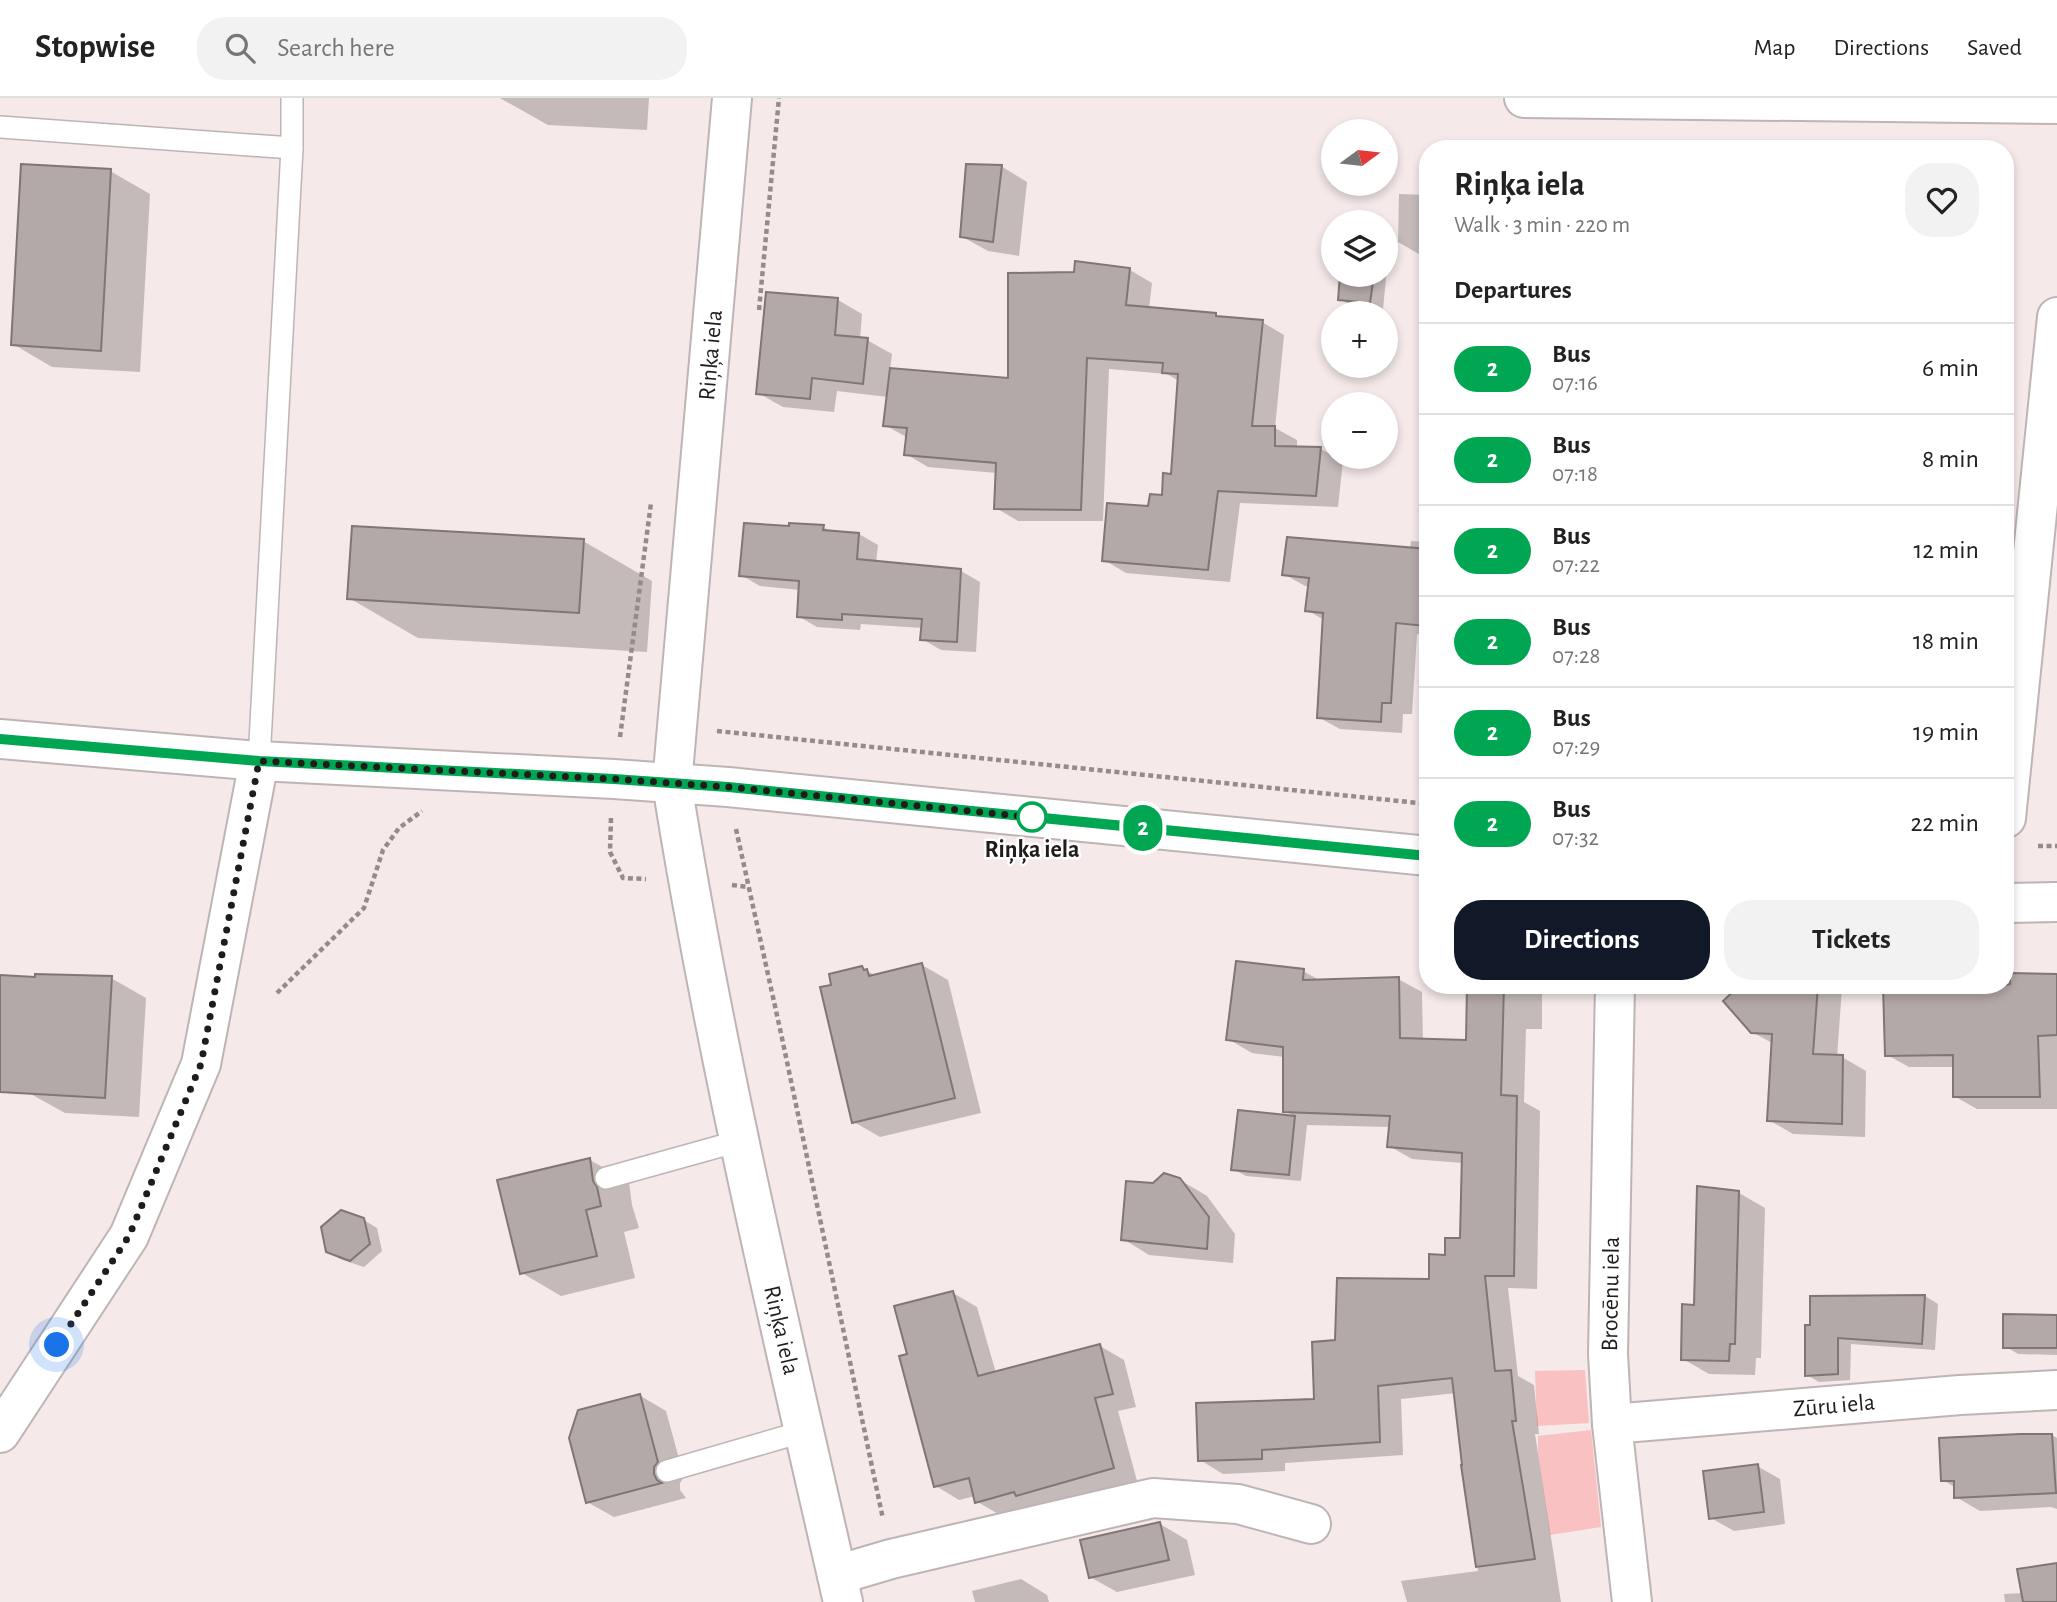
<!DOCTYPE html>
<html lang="en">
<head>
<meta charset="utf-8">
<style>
	:root { --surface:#fff; --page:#f2f2f2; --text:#222; --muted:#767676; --line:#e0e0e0; --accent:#111827 }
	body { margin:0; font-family:"Alegreya Sans",sans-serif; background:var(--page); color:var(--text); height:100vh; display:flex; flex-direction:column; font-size:26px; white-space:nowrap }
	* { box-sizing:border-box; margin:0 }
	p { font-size:23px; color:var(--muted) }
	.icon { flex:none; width:38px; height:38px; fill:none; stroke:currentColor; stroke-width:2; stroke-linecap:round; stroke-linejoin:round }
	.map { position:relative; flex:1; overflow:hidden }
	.drawer { position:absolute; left:1419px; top:42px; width:595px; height:854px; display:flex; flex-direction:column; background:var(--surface); border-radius:28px; box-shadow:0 4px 10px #0003 }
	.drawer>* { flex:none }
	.badge { padding:0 14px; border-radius:23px; font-size:24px; line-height:46px }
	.needle { width:46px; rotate:75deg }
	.tools { position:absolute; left:1321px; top:21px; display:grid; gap:14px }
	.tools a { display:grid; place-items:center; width:77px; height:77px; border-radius:50%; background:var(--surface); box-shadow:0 4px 10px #0003; font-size:35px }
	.you { position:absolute; width:35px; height:35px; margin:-18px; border:5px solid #fff; border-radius:50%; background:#1a73e8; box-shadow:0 0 0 10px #1a73e833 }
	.map>.badge { position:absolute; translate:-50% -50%; box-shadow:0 0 0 4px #fff }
	h2 { padding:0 35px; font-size:26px; line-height:63px }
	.round { display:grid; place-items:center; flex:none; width:74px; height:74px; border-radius:28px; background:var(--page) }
	.headline { display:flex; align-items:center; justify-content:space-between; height:119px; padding:0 35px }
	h1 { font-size:33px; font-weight:700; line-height:52px }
	.cta { display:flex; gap:14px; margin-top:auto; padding:14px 35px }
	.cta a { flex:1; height:80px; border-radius:28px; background:var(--accent); color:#fff; font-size:28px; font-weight:700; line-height:80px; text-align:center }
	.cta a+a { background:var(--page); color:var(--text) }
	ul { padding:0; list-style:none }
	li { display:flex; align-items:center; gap:21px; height:91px; padding:0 35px; border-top:2px solid var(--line) }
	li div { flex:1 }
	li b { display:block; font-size:26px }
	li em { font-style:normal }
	li .badge { min-width:77px; font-weight:700; text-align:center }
	header { display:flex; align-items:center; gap:42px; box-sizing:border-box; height:98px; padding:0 35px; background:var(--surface); border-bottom:2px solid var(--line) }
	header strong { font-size:33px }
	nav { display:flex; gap:38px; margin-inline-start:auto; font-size:24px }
	.search { width:490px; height:63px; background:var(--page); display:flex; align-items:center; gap:18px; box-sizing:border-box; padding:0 24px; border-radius:28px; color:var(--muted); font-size:26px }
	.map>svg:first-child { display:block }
	.green { fill:#f9c1c2 }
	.shadow { fill:#0003 }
	.building { fill:#b4a9a9; stroke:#807676; stroke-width:2 }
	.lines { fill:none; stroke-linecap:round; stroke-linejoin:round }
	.lane-casing { stroke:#bfb4b4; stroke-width:24 }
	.street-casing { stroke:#bfb4b4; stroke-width:42 }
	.secondary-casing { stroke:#bfb4b4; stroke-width:42 }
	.path { stroke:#948b8b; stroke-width:4.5; stroke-dasharray:5 3.5; stroke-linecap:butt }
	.lane { stroke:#fff; stroke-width:21 }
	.street { stroke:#fff; stroke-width:38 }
	.secondary { stroke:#fff; stroke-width:38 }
	.line-casing { stroke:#fff; stroke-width:16 }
	.line { stroke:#00a651; stroke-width:10 }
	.walk { stroke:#201c1c; stroke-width:7; stroke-dasharray:0 12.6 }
	.stop-dot { fill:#fff; stroke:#00a651; stroke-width:3.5 }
	.labels { text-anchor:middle; stroke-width:5; stroke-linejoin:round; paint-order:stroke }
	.street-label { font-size:24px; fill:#201c1c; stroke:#fff }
	.stop-label { font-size:24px; font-weight:bold; fill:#201c1c; stroke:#fff }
</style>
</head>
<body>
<header>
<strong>Stopwise</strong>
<div class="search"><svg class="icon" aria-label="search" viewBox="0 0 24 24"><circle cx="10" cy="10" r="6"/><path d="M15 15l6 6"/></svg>Search here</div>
<nav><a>Map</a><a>Directions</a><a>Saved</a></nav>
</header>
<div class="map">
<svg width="2057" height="1504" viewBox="0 0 2057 1504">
	<rect width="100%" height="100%" fill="#f5e9e9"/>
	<g class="green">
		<path d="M1585,1272L1589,1325L1537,1328L1535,1273Z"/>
		<path d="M1591,1332L1601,1429L1550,1437L1538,1355V1338Z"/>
	</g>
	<g class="shadow">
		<path d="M500,0H649L647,32L548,27Z"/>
		<path d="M1001,68L1027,84L1019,158L988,153L961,138Z"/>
		<path d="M110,73L150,96L140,274L52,269L13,246Z"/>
		<path d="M1399,96L1428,97V159H1424L1398,144Z"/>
		<path d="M1348,120L1378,123L1381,124H1347Z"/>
		<path d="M1386,127L1391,130L1383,211L1352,208L1340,201L1342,177H1386Z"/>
		<path d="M1077,165L1130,172L1152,185L1149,211L1216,217L1222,220L1262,224L1284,237L1275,330L1297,342V350L1321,351L1343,363L1338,409L1240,405L1230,484L1126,475L1104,462L1150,410L1164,399L1173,378L1179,283L1167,276L1109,271L1103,423H1018L996,410L997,375L928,369L906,356L908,340L885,327L888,299L837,293L834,314L783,309L758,295L768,196L838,202L862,216L860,241L867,242L892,256L890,272L1010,282L1076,175Z"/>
		<path d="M823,429L832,434L859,436L878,447L876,465L961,473L980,484L976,554L941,552L922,541L923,530L861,526L860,532L817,529L798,518L800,492L760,488L741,477Z"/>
		<path d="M583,443L652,483L647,554L418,540L349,500Z"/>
		<path d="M1411,443L1428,444V537L1417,536L1412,616H1403L1402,635L1340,631L1318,619L1324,522L1307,512L1310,489L1305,488L1284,476L1410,451Z"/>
		<path d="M2006,457L2010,460L2006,502Z"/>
		<path d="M922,867L948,882L981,1015L880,1039L854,1024L862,870L876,878Z"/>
		<path d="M1303,873L1321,883L1398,881L1422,894L1423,943H1468L1469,887H1542V931H1526L1524,1004L1540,1013L1537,1191L1508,1190L1518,1278L1534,1287L1539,1336H1535L1561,1504H1407L1401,1483L1478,1473L1463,1369L1456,1295L1401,1301L1403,1357L1285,1365V1373L1223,1376L1200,1362L1316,1302L1336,1244L1430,1183L1447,1159L1462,1142L1463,1065L1412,1061L1389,1048L1390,1029L1307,1027L1301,1083L1246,1078L1233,1071L1239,1014L1296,1019L1285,1013V959L1252,955L1228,941Z"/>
		<path d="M2057,877V1011H1977L1954,998L1955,969H1909L1887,957L2012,888Z"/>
		<path d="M0,879L111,880L146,900L139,1019L65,1015L0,979Z"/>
		<path d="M1743,887H1837L1842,890L1837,959H1842L1866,973L1865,1039L1793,1036L1769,1022L1774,946L1752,934Z"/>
		<path d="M590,1062L629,1084L632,1107L639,1130L624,1134L635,1180L561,1198L522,1175Z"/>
		<path d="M1180,1082L1207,1098L1235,1136L1233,1165L1149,1157L1123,1141L1153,1087Z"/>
		<path d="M1739,1095L1765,1110L1761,1260H1756L1755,1277L1709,1276L1683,1261L1696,1208Z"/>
		<path d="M364,1122L377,1130L382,1153L364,1169L340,1161L327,1153Z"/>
		<path d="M953,1195L977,1209L996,1275L1100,1248L1124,1262L1136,1309L1118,1313L1137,1383L1041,1411L1000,1417L976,1403L975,1398L959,1402L936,1388L909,1257Z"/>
		<path d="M1925,1198L1938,1206L1935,1252L1851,1246L1850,1282L1819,1284L1807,1277L1812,1228V1200Z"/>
		<path d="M2057,1219V1257L2018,1256L2005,1248Z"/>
		<path d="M639,1297L666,1313L684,1379L680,1385V1392L686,1400L614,1419L587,1404Z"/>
		<path d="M2052,1337L2057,1340V1411L2051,1409L1980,1413L1956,1399V1390L1943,1382Z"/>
		<path d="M1757,1368L1780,1381L1785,1426L1734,1433L1711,1420Z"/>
		<path d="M1160,1426L1187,1442L1195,1477L1117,1494L1090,1479Z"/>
		<path d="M2057,1468V1504H2005L2004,1496L2023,1495Z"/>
		<path d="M1021,1481L1047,1497L1049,1504H975L972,1493Z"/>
	</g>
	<g class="building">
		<path d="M21,66L111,71L101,253L11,247Z"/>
		<path d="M966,66L1002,67L993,144L960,139Z"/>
		<path d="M1075,163L1130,170L1126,207L1216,215V218L1263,222L1252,328H1275V348L1321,349L1316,398L1218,393L1208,472L1102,463L1107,405L1148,408L1150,396L1162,397L1163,375L1171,376L1178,276L1162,275L1163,265L1087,260L1081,412L994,411L996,365L904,357L907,330L883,328L890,270L1008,280V175L1074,174Z"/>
		<path d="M1340,177H1374L1370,205L1338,202Z"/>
		<path d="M766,194L838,200L835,237L868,240L863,286L812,280L810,301L756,296Z"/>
		<path d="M744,425L789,428V425L824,427L823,432L859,435L857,461L961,471L957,544L920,542L922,521L842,516V522L797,519L799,483L739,478Z"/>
		<path d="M352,428L584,441L579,515L347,501Z"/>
		<path d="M1287,439L1428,451V507L1426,528L1396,525L1391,605H1382L1381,624L1317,620L1323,515L1305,513L1309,480L1282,477Z"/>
		<path d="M1236,863L1304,871L1303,882L1399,879L1400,940L1466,942L1467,887H1504L1501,997L1517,998L1514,1178H1485L1495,1273L1511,1272L1516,1323H1512L1535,1461L1476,1469L1461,1367H1462L1452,1280L1378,1288L1380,1344L1262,1352V1361L1198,1363L1196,1305L1314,1301L1312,1244L1335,1242L1337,1180L1429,1181V1156L1445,1157V1140H1460L1462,1055L1387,1049L1390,1018L1283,1014V949L1226,942Z"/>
		<path d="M922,865L955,1000L852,1025L820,889L831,887L829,876L862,868L864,872L867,871L869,878Z"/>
		<path d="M2010,875L2057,876V937L2038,938L2040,999H1953V957L1885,958L1883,887H2006L2010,886Z"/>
		<path d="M35,876L112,878L105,1000L0,994V877L35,879Z"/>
		<path d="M1740,887H1818L1813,956L1843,957L1842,1026L1767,1023L1772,936L1751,935L1723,903Z"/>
		<path d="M1238,1012L1295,1018L1289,1077L1231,1072Z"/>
		<path d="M590,1060L593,1083L597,1089L601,1108L586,1112L597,1158L520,1176L497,1082Z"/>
		<path d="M1164,1075L1180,1080L1209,1119L1207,1151L1121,1142L1126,1083L1153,1085Z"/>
		<path d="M1697,1088L1739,1093L1735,1246H1730L1729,1263L1681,1262L1682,1206L1694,1207Z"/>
		<path d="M341,1112L364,1120L370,1146L350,1163L326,1154L321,1129Z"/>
		<path d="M953,1193L978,1278L1100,1246L1113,1296L1095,1300L1114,1370L1016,1398L1014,1394L975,1405L969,1380L934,1389L899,1258L907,1256L894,1208Z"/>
		<path d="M1925,1197L1922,1246L1838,1240V1276L1805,1278V1227H1810V1198Z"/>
		<path d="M2003,1216L2057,1217V1250H2003Z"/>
		<path d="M640,1296L658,1364L654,1369V1376L657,1382L662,1385L586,1405L569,1340L578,1312Z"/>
		<path d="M2020,1336H2052L2056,1395L1954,1400V1383H1941L1939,1340Z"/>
		<path d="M1758,1366L1764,1414L1709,1421L1703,1373Z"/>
		<path d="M1160,1424L1169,1462L1089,1480L1080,1442Z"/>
		<path d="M2057,1465V1504H2023L2017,1471Z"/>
	</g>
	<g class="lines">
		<g class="lane-casing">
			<g id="lane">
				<path d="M0,29L292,50"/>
				<path d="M259,663L292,50V0"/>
				<path d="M606,1080L739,1043"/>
				<path d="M667,1373L805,1333"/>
			</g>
		</g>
		<g class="street-casing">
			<g id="street">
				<path d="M732,0L672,686C716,961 781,1232 843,1504"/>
				<path d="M1524,0L2057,6"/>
				<path d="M2006,720L2057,219"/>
				<path d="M1615,887L1608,1256L1612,1326L1632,1504"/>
				<path d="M1612,1326L1960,1297L2057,1292"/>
				<path d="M0,1335L129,1138L201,966L259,663"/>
				<path d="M837,1477L891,1461L1153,1400L1238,1406L1311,1426"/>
			</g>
		</g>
		<g class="secondary-casing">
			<g id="secondary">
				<path d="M0,641L259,663L614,681L728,689L1428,758"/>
				<path d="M2006,805L2057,804"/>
			</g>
		</g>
		<g class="path">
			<path d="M759,212L779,0"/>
			<path d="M717,633L1428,706"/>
			<path d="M620,639L651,405"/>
			<path d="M611,720L610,754L623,780L646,781"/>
			<path d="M736,731L782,940L883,1421"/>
			<path d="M2038,748H2057"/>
			<path d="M732,787L748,789"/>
			<path d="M277,895L364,810L383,752L399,730L422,713"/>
		</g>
		<use href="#lane" class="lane"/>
		<use href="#street" class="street"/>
		<use href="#secondary" class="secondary"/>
	</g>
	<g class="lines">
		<g class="line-casing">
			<path id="line" d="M0,641L259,663L614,681L728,689L1428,758"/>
		</g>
		<use href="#line" class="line"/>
		<path class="walk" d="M57,1247L129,1138L201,966L259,663L614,681L728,689L1040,720L1032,719"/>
	</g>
	<circle class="stop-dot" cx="1032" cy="719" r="14"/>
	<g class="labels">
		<g class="street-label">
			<text transform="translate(710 257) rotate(-85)" y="8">Riņķa iela</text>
			<text transform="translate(1610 1196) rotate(-89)" y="8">Brocēnu iela</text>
			<text transform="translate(782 1232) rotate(77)" y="8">Riņķa iela</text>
			<text transform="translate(1834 1307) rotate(-5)" y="8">Zūru iela</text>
		</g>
		<g class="stop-label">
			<text x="1032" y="759">Riņķa iela</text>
		</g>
	</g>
</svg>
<div class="tools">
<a><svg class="needle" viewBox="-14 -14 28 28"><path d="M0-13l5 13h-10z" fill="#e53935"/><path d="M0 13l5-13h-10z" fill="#767676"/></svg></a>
<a><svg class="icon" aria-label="layers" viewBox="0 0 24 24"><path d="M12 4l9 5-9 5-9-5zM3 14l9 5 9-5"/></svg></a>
<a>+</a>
<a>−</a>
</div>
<div class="you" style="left:57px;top:1247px"></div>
<b class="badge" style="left:1143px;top:730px;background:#00a651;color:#fff">2</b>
<section class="drawer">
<div class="headline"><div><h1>Riņķa iela</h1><p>Walk · 3 min · 220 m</p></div><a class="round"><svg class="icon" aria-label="heart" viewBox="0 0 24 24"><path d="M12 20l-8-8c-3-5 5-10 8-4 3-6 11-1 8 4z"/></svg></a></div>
<h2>Departures</h2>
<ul>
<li><span class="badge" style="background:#00a651;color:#fff">2</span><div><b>Bus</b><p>07:16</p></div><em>6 min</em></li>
<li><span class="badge" style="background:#00a651;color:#fff">2</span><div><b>Bus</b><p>07:18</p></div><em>8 min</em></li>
<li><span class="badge" style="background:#00a651;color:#fff">2</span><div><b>Bus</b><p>07:22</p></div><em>12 min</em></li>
<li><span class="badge" style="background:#00a651;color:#fff">2</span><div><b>Bus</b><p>07:28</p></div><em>18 min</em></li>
<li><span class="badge" style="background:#00a651;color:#fff">2</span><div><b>Bus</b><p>07:29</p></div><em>19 min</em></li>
<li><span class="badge" style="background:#00a651;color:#fff">2</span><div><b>Bus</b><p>07:32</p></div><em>22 min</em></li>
</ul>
<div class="cta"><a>Directions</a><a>Tickets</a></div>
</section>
</div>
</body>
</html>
